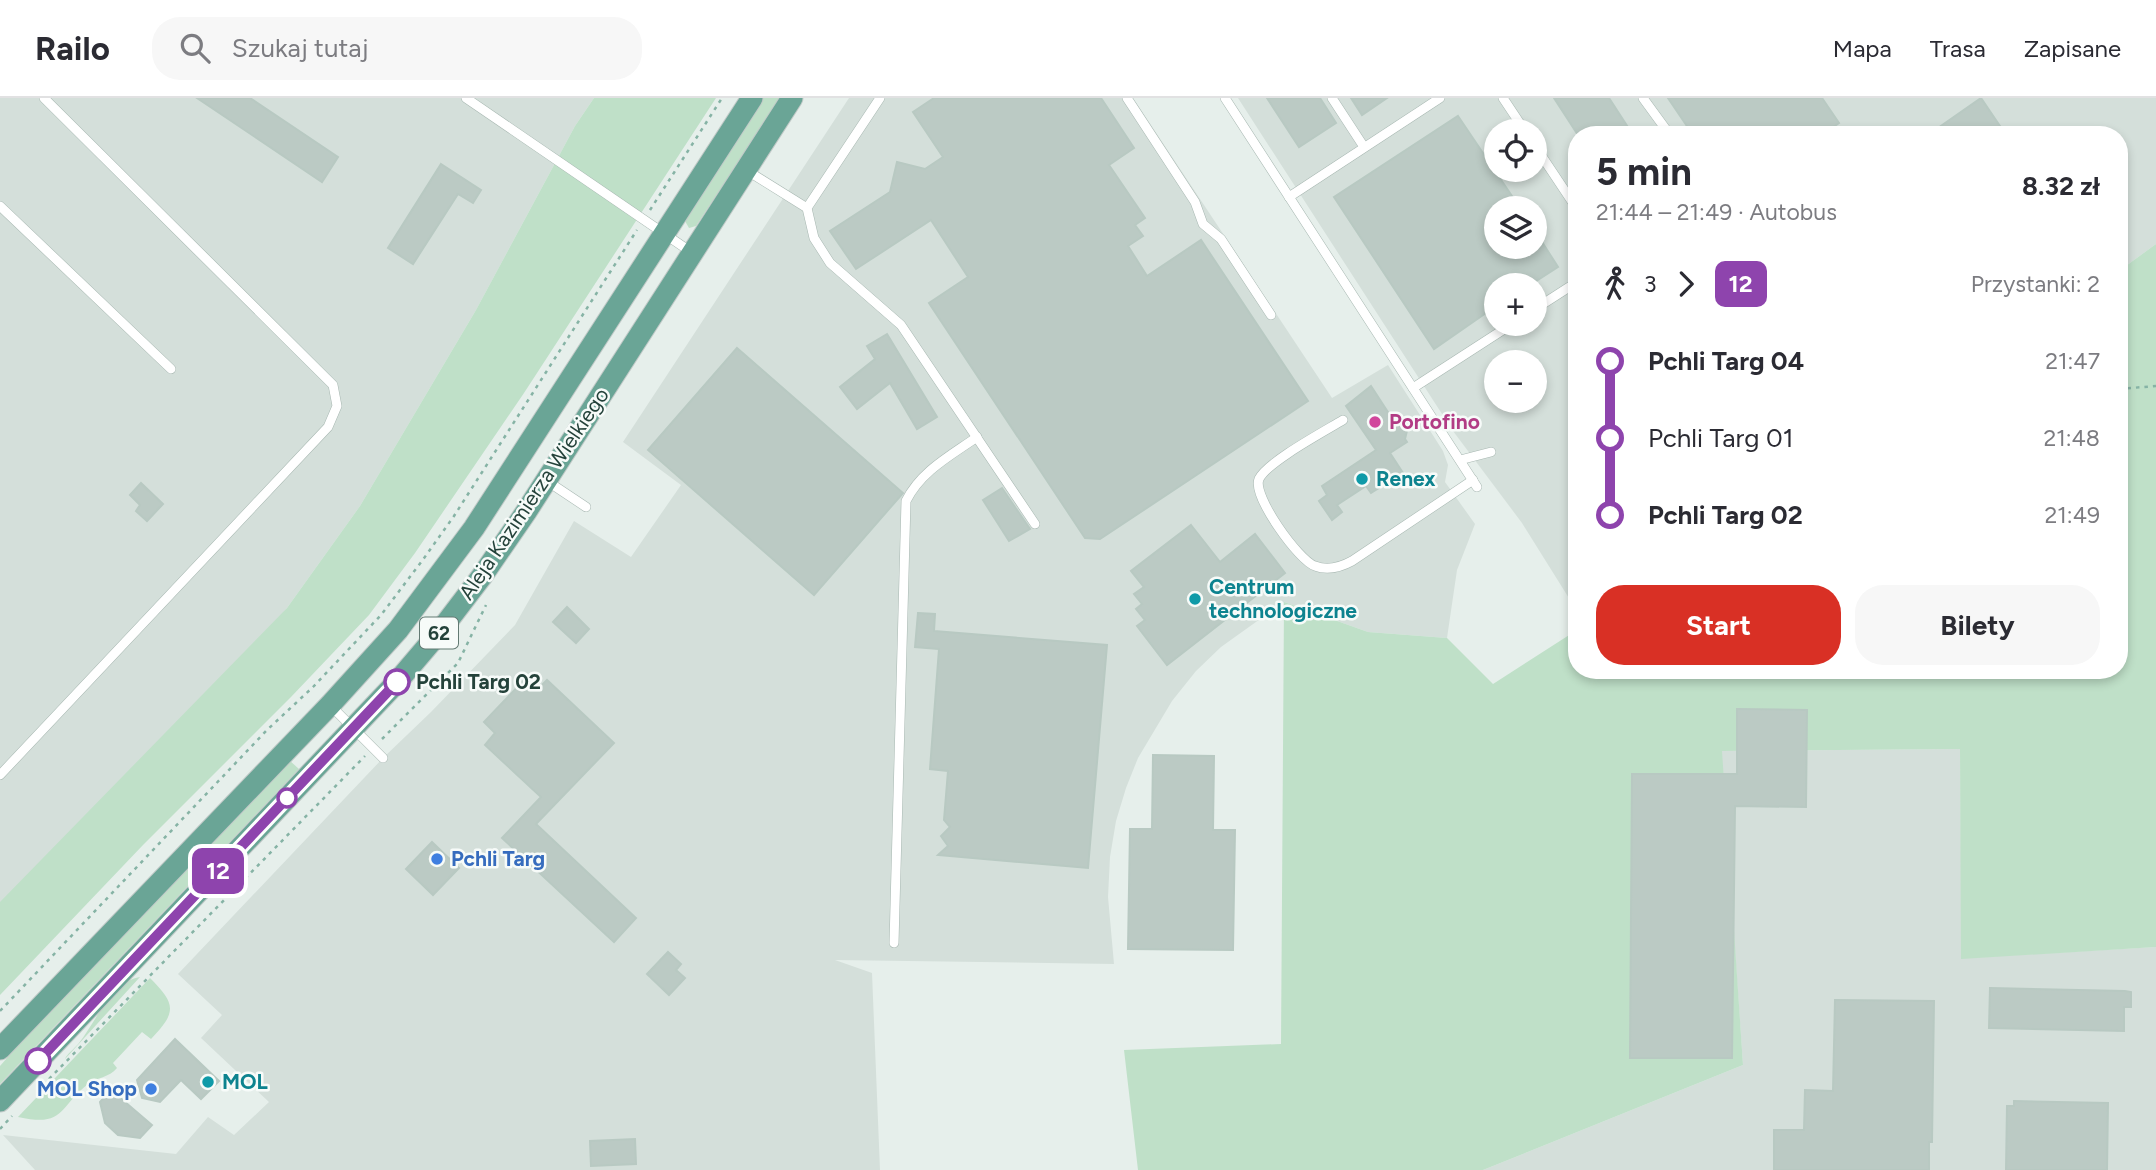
<!DOCTYPE html>
<html lang="pl">
<head>
<meta charset="utf-8">
<style>
	:root { --surface:#fff; --page:#f7f7f7; --text:#2b2b33; --muted:#7c7c81; --line:#e1e1e2; --accent:#d93025 }
	body { margin:0; font-family:Figtree,sans-serif; background:var(--page); color:var(--text); height:100vh; display:flex; flex-direction:column; font-size:26px; white-space:nowrap }
	* { box-sizing:border-box; margin:0 }
	p { font-size:23px; color:var(--muted) }
	.icon { flex:none; width:38px; height:38px; fill:none; stroke:currentColor; stroke-width:2; stroke-linecap:round; stroke-linejoin:round }
	.map { position:relative; flex:1; overflow:hidden }
	.drawer { position:absolute; left:1568px; top:28px; width:560px; height:553px; display:flex; flex-direction:column; background:var(--surface); border-radius:28px; box-shadow:0 4px 10px #0003 }
	.drawer>* { flex:none }
	.badge { padding:0 14px; border-radius:10px; font-size:24px; line-height:46px }
	.controls { position:absolute; left:1484px; top:21px; display:grid; gap:14px }
	.controls a { display:grid; place-items:center; width:63px; height:63px; border-radius:50%; background:var(--surface); box-shadow:0 4px 10px #0003; font-size:35px }
	.map>.badge { position:absolute; translate:-50% -50%; box-shadow:0 0 0 4px #fff }
	.legs { display:flex; align-items:center; gap:10px; height:77px; padding:0 28px; font-size:23px }
	.legs p { margin-inline-start:auto }
	.summary { display:flex; align-items:center; justify-content:space-between; height:119px; padding:0 28px }
	h1 { font-size:38px; font-weight:700; line-height:52px }
	.button { display:flex; gap:14px; margin-top:auto; padding:14px 28px }
	.button a { flex:1; height:80px; border-radius:28px; background:var(--accent); color:#fff; font-size:28px; font-weight:700; line-height:80px; text-align:center }
	.button a+a { background:var(--page); color:var(--text) }
	ul { padding:0 28px; list-style:none }
	li { display:flex; align-items:center; gap:24px; height:77px; font-size:26px }
	li i { display:grid; place-items:center; width:10px; height:100%; margin:0 9px; background:currentColor }
	li i::after { content:''; width:18px; height:18px; margin:-9px; border:5px solid; border-radius:50%; background:var(--surface) }
	li p { margin-inline-start:auto }
	li:first-child i { background:linear-gradient(#0000 50%,currentColor 0) }
	li:last-child i { background:linear-gradient(currentColor 50%,#0000 0) }
	header { display:flex; align-items:center; gap:42px; box-sizing:border-box; height:98px; padding:0 35px; background:var(--surface); border-bottom:2px solid var(--line) }
	header strong { font-size:33px }
	nav { display:flex; gap:38px; margin-inline-start:auto; font-size:24px }
	.search { width:490px; height:63px; background:var(--page); display:flex; align-items:center; gap:18px; box-sizing:border-box; padding:0 24px; border-radius:28px; color:var(--muted); font-size:26px }
	.map>svg:first-child { display:block }
	.built { fill:#d4dfda; fill-rule:evenodd }
	.green { fill:#bfe0c8 }
	.building { fill:#bbcac4; stroke:#b8c9c2; stroke-width:2 }
	.lines { fill:none; stroke-linecap:round; stroke-linejoin:round }
	.lane-casing { stroke:#a8b8b2; stroke-width:10 }
	.primary-casing { stroke:#c2cac8; stroke-width:23 }
	.path { stroke:#86b3a5; stroke-width:2.5; stroke-dasharray:3.5 5; stroke-linecap:butt }
	.lane { stroke:#fff; stroke-width:9 }
	.primary { stroke:#6aa596; stroke-width:21 }
	.line-1-casing { stroke:#fff; stroke-width:16 }
	.line-1 { stroke:#8e44ad; stroke-width:10 }
	.hotel-dot { fill:#d1479c; stroke:#f7fbf9; stroke-width:2.5 }
	.culture-dot { fill:#0f9aa8; stroke:#f7fbf9; stroke-width:2.5 }
	.stop-1-dot { fill:#fff; stroke:#8e44ad; stroke-width:3.5 }
	.shop-dot { fill:#3f7fe0; stroke:#f7fbf9; stroke-width:2.5 }
	.labels { text-anchor:middle; stroke-width:5; stroke-linejoin:round; paint-order:stroke }
	.shield { fill:#f7fbf9; stroke:#637a73; stroke-width:2 }
	.shield-label { font-size:19px; font-weight:bold; fill:#24423a }
	.hotel-label { font-size:21px; font-weight:bold; fill:#b23c85; stroke:#f7fbf9; text-anchor:start }
	.culture-label { font-size:21px; font-weight:bold; fill:#0d838f; stroke:#f7fbf9; text-anchor:start }
	.street-label { font-size:21px; fill:#24423a; stroke:#f7fbf9 }
	.stop-label { font-size:21px; font-weight:bold; fill:#24423a; stroke:#f7fbf9; text-anchor:start }
	.shop-label { font-size:21px; font-weight:bold; fill:#366cbe; stroke:#f7fbf9; text-anchor:start }
</style>
</head>
<body>
<header>
<strong>Railo</strong>
<div class="search"><svg class="icon" aria-label="search" viewBox="0 0 24 24"><circle cx="10" cy="10" r="6"/><path d="M15 15l6 6"/></svg>Szukaj tutaj</div>
<nav><a>Mapa</a><a>Trasa</a><a>Zapisane</a></nav>
</header>
<div class="map">
<svg width="2156" height="1072" viewBox="0 0 2156 1072">
	<rect width="100%" height="100%" fill="#e6efeb"/>
	<g class="built">
		<path d="M0,0H594L575,28L476,212L360,408L287,510L253,552L0,806Z"/>
		<path d="M849,0H1133L1332,300L1388,267L1443,353L1448,367L1445,384L1475,426L1457,472L1447,540L1368,534L1284,504L1221,549L1196,573L1172,603L1138,660L1126,690L1116,723L1110,759L1108,799L1114,866L835,862L872,875L880,1072H35L3,1037L176,1056L208,1019L234,1037L269,1004L201,940L222,917L178,876L383,660L431,614L515,527L574,423L631,459L681,387L623,344Z"/>
		<path d="M1238,0H2156V146L2119,173V37H1577V513L1522,425L1453,333ZM1496,33H1535V72H1496ZM1496,110H1535V149H1496ZM1496,187H1535V226H1496ZM1496,264H1535V303H1496Z"/>
		<path d="M1960,651L1962,860L2156,849V1072H1483L1743,967L1721,653Z"/>
	</g>
	<g class="green">
		<path d="M594,0H716L524,295L415,455L369,517L291,599L143,747L0,897V804L287,510L360,408L476,212L575,28Z"/>
		<path d="M762,0H780L696,128L689,130L685,123L689,113Z"/>
		<path d="M2156,146V849L1961,861L1960,651L1722,653L1743,967L1483,1072H1138L1124,952L1281,946L1284,504L1368,534L1447,540L1493,586L1577,532V572H2119V173Z"/>
		<path d="M289,662L299,671L0,986V968L21,944Z"/>
		<path d="M140,879L65,961C67,956 74,951 79,945C95,925 112,883 140,879Z"/>
		<path d="M150,880C176,906 177,914 151,941L142,934L113,965L117,970C109,980 97,979 88,986C57,1011 65,1029 18,1019Z"/>
	</g>
	<g class="building">
		<path d="M197,0H250L338,59L322,84Z"/>
		<path d="M934,0H1101L1134,50L1109,67L1145,120L1135,127L1143,138L1128,148L1147,178L1201,142L1308,303L1100,441L1085,440L929,205L968,179L931,122L856,171L830,133L890,94L897,64L925,71L943,59L913,14Z"/>
		<path d="M1267,0H1320L1336,25L1299,49Z"/>
		<path d="M1351,0H1387L1362,17Z"/>
		<path d="M1554,0H1609L1633,37H1578Z"/>
		<path d="M1668,0H1822L1839,25L1822,37H1693Z"/>
		<path d="M1981,0L2006,37H1928Z"/>
		<path d="M1458,18L1520,110H1496V149H1535V133L1558,169L1530,187H1496V208L1434,251L1334,99Z"/>
		<path d="M441,66L481,92L473,105L458,96L413,166L388,150Z"/>
		<path d="M887,236L937,319L917,331L890,285L857,311L840,289L875,261L867,248Z"/>
		<path d="M737,250L903,395L814,497L648,352Z"/>
		<path d="M1371,288L1397,328L1410,320L1405,341L1407,344L1390,355L1403,375L1371,395L1366,388L1337,407L1342,414L1332,422L1319,403L1327,397L1322,388L1376,352L1346,308Z"/>
		<path d="M141,385L163,406L147,423L136,413L140,407L130,397Z"/>
		<path d="M1002,390L1030,431L1009,443L983,402Z"/>
		<path d="M1191,427L1220,464L1255,436L1285,475L1167,567L1137,528L1145,522L1136,511L1142,506L1134,496L1144,489L1131,473Z"/>
		<path d="M567,509L589,531L576,545L553,524Z"/>
		<path d="M918,515L935,516L934,533L1107,547L1088,770L938,757L948,748L941,738L950,729L944,722L948,673L930,671L939,551L915,549Z"/>
		<path d="M525,581L537,592L547,582L614,645L536,726L636,820L614,844L502,740L541,699L485,647L495,635L484,624Z"/>
		<path d="M1737,611L1807,612L1806,709L1735,708L1732,960H1630L1632,676H1737Z"/>
		<path d="M1153,657L1214,658L1213,732H1235L1233,852L1128,851L1130,731H1152Z"/>
		<path d="M432,744L459,770L433,797L406,771Z"/>
		<path d="M668,854L681,866L676,872L685,880L669,897L647,876Z"/>
		<path d="M1990,890L2125,893L2131,894V909H2124V933L1989,930Z"/>
		<path d="M1835,902L1934,903L1932,1044H1929V1072H1774V1032H1804L1805,992L1833,993Z"/>
		<path d="M175,941L219,983L201,1001L181,982L160,1004L142,1000L137,982Z"/>
		<path d="M111,992L152,1027L140,1040L118,1037L105,1025L100,1004Z"/>
		<path d="M2014,1003L2108,1005L2107,1072H2006L2007,1008H2014Z"/>
		<path d="M635,1041L636,1066L591,1068L590,1043Z"/>
	</g>
	<g class="lines">
		<g class="lane-casing">
			<g id="lane">
				<path d="M466,0L691,154"/>
				<path d="M880,0L807,110L814,140L830,165L901,227L1035,426"/>
				<path d="M1127,0L1195,104L1203,126L1221,141L1271,217"/>
				<path d="M1225,0L1477,389"/>
				<path d="M1332,0L1364,49"/>
				<path d="M1503,0L1525,33"/>
				<path d="M1643,0L1670,37"/>
				<path d="M1535,48L1577,111"/>
				<path d="M746,72L807,110"/>
				<path d="M1289,99L1440,0"/>
				<path d="M0,108L171,271"/>
				<path d="M1535,211L1577,184"/>
				<path d="M1413,290L1512,226"/>
				<path d="M1343,322C1325,333 1267,364 1259,381C1252,398 1299,463 1315,468C1328,473 1341,469 1352,463L1473,382"/>
				<path d="M1460,362L1491,354"/>
				<path d="M547,383L586,409"/>
				<path d="M331,608L383,660"/>
				<path d="M0,677L328,329L337,308L333,287L44,0"/>
				<path d="M894,845L906,403C921,373 950,358 977,339"/>
			</g>
		</g>
		<g class="primary-casing">
			<g id="primary">
				<path d="M0,951L330,607L398,532L474,430L752,0"/>
				<path d="M0,1003L397,584L437,537L482,478L526,414L792,0"/>
			</g>
		</g>
		<g class="path">
			<path d="M650,112L722,0"/>
			<path d="M2119,291L2156,288"/>
			<path d="M382,641L458,565L486,507"/>
			<path d="M0,913L267,632L313,589L381,517L422,463L454,418L637,132"/>
			<path d="M49,981L365,658"/>
			<path d="M0,1031L12,1018"/>
		</g>
		<use href="#lane" class="lane"/>
		<use href="#primary" class="primary"/>
	</g>
	<g class="lines">
		<g class="line-1-casing">
			<path id="line-1" d="M38,963L397,584"/>
		</g>
		<use href="#line-1" class="line-1"/>
	</g>
	<circle class="hotel-dot" cx="1375" cy="324" r="7"/>
	<g class="culture-dot">
		<circle cx="1362" cy="381" r="7"/>
		<circle cx="1195" cy="501" r="7"/>
		<circle cx="208" cy="984" r="7"/>
	</g>
	<g class="stop-1-dot">
		<circle cx="397" cy="584" r="12"/>
		<circle cx="287" cy="700" r="9"/>
		<circle cx="38" cy="963" r="12"/>
	</g>
	<g class="shop-dot">
		<circle cx="437" cy="761" r="7"/>
		<circle cx="151" cy="991" r="7"/>
	</g>
	<g class="labels">
		<rect class="shield" x="420" y="519.5" width="38" height="31" rx="5"/>
		<g class="shield-label">
			<text x="439" y="542">62</text>
		</g>
		<g class="hotel-label">
			<text x="1389" y="331">Portofino</text>
		</g>
		<g class="culture-label">
			<text x="1376" y="388">Renex</text>
			<text x="1209" y="496">Centrum<tspan x="1209" dy="24">technologiczne</tspan></text>
			<text x="222" y="991">MOL</text>
		</g>
		<g class="street-label">
			<text transform="translate(534 396) rotate(-56)" y="7">Aleja Kazimierza Wielkiego</text>
		</g>
		<g class="stop-label">
			<text x="416" y="591">Pchli Targ 02</text>
		</g>
		<g class="shop-label">
			<text x="451" y="768">Pchli Targ</text>
			<text x="137" y="998" text-anchor="end">MOL Shop</text>
		</g>
	</g>
</svg>
<div class="controls">
<a><svg class="icon" aria-label="locate" viewBox="0 0 24 24"><circle cx="12" cy="12" r="6"/><path d="M12 2v4M12 18v4M2 12h4M18 12h4"/></svg></a>
<a><svg class="icon" aria-label="layers" viewBox="0 0 24 24"><path d="M12 4l9 5-9 5-9-5zM3 14l9 5 9-5"/></svg></a>
<a>+</a>
<a>−</a>
</div>
<b class="badge" style="left:218px;top:773px;background:#8e44ad;color:#fff">12</b>
<section class="drawer">
<div class="summary"><div><h1>5 min</h1><p>21:44 – 21:49 · Autobus</p></div><b>8.32 zł</b></div>
<div class="legs"><svg class="icon" aria-label="walk" viewBox="0 0 24 24"><circle cx="13" cy="4" r="2"/><path d="M13 8l-2 6 4 7M11 14l-3 7M7 12l3-4h3l4 4"/></svg>3<svg class="icon" aria-label="forward" viewBox="0 0 24 24"><path d="M9 5l7 7-7 7"/></svg><b class="badge" style="background:#8e44ad;color:#fff">12</b><p>Przystanki: 2</p></div>
<ul>
<li><i style="color:#8e44ad"></i><b>Pchli Targ 04</b><p>21:47</p></li>
<li><i style="color:#8e44ad"></i><span>Pchli Targ 01</span><p>21:48</p></li>
<li><i style="color:#8e44ad"></i><b>Pchli Targ 02</b><p>21:49</p></li>
</ul>
<div class="button"><a>Start</a><a>Bilety</a></div>
</section>
</div>
</body>
</html>
